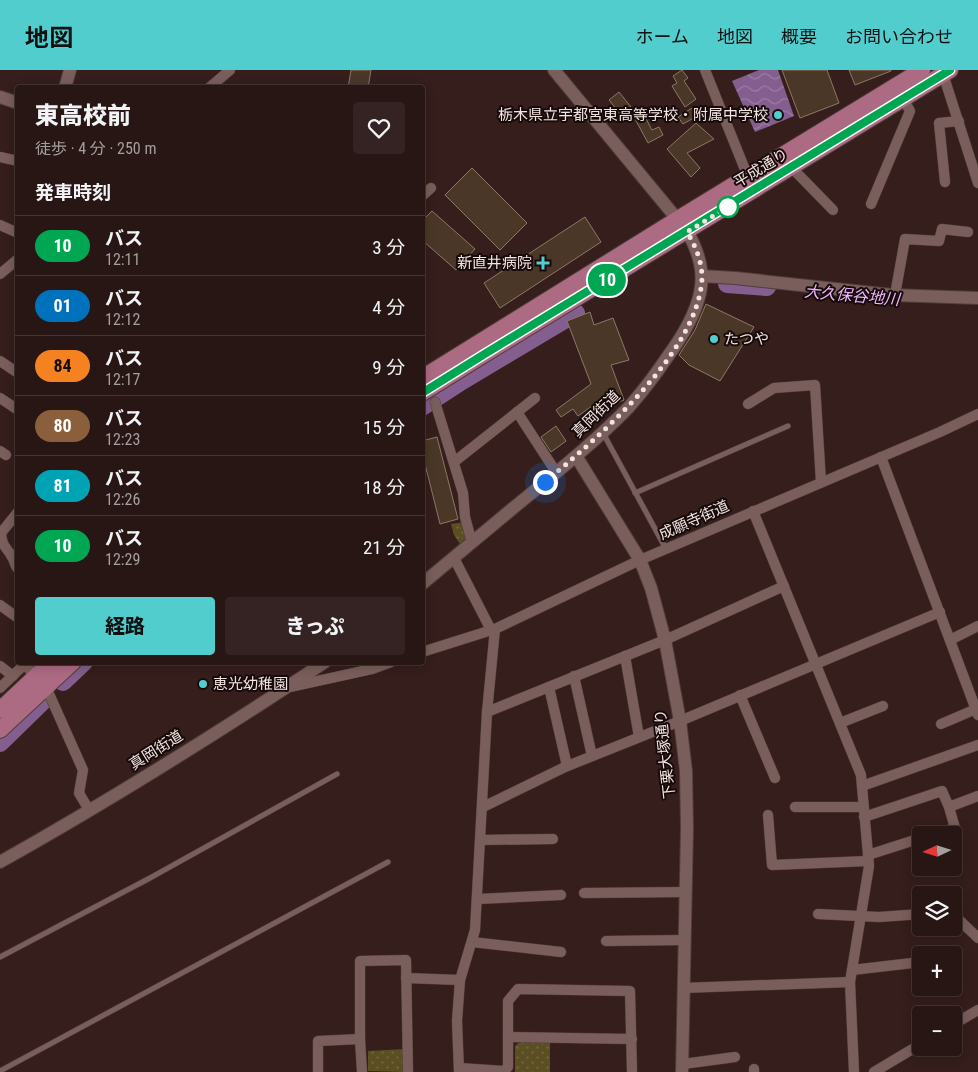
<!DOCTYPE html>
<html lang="ja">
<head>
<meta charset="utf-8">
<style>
	:root { --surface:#281615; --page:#342322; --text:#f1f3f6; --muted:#a59fa0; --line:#443534; --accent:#52cdce }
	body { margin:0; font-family:"Roboto Condensed","Noto Sans JP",sans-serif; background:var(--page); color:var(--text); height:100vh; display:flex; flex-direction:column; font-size:19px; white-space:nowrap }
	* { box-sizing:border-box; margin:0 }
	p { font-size:16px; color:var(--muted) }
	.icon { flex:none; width:28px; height:28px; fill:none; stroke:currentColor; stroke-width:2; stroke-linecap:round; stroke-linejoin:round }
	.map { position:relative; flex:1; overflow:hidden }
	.panel { position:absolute; left:15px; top:15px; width:410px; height:580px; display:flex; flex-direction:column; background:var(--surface); border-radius:5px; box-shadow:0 2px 12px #0003,0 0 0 1px var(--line) }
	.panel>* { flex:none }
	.badge { padding:0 10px; border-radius:16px; font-size:18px; line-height:32px }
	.needle { width:32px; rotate:266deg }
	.fabs { position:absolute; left:912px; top:756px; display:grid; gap:10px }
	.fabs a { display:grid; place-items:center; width:50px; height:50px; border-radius:5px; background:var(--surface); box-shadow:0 2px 12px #0003,0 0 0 1px var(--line); font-size:25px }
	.you { position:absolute; width:25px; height:25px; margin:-12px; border:4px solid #fff; border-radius:50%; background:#1a73e8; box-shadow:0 0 0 8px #1a73e833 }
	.map>.badge { position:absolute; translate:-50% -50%; box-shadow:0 0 0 2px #fff }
	h2 { padding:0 20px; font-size:19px; line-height:45px }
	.round { display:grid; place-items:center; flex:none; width:52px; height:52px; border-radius:5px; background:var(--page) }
	.head { display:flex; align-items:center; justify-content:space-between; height:85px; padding:0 20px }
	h1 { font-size:24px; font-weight:800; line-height:38px }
	.action { display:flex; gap:10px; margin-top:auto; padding:10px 20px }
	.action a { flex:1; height:58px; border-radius:5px; background:var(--accent); color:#111; font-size:20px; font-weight:800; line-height:58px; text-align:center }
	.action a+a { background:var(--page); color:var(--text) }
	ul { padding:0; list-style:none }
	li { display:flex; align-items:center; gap:15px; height:60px; padding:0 20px; border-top:1px solid var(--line) }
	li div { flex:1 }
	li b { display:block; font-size:19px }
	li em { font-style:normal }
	li .badge { min-width:55px; font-weight:700; text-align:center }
	header { display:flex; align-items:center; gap:30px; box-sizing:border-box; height:70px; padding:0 25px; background:var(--accent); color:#111 }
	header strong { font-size:24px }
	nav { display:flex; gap:28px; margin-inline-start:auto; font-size:18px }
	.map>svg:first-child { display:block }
	.park { fill:url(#park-dots) }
	.water { fill:url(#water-waves) }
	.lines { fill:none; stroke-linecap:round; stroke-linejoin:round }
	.river { stroke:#845e8e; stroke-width:18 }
	.building { fill:#4a3728; stroke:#8d7867 }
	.service-casing { stroke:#503d3b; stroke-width:6 }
	.minor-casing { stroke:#503d3b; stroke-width:11 }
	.tertiary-casing { stroke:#503d3b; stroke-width:14 }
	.primary-casing { stroke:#503d3b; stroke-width:18 }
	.service { stroke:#795e5b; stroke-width:5 }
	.minor { stroke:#795e5b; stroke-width:10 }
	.tertiary { stroke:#795e5b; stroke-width:12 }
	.primary { stroke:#ad6b83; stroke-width:16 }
	.line-casing { stroke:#fff; stroke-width:11 }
	.line { stroke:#00a651; stroke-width:8 }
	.walk { stroke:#f4e4e1; stroke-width:5; stroke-dasharray:0 9 }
	.poi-dot { fill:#52cdce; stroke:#160b0a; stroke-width:2 }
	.stop-dot { fill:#fff; stroke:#00a651; stroke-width:2.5 }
	.labels { text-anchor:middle; stroke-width:4; stroke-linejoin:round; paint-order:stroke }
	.poi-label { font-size:15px; fill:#f4e4e1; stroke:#160b0a; text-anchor:end }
	.street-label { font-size:15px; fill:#f4e4e1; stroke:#160b0a }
	.water-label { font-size:16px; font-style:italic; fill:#eeb6fe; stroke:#160b0a }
</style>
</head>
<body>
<header>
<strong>地図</strong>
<nav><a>ホーム</a><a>地図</a><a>概要</a><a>お問い合わせ</a></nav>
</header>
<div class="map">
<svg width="978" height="1002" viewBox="0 0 978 1002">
	<defs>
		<pattern id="park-dots" width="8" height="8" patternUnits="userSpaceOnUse" patternTransform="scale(1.25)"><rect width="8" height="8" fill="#5a4e22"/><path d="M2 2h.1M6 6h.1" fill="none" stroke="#726742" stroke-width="1.8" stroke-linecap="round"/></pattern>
		<pattern id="water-waves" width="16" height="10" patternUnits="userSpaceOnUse" patternTransform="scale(1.25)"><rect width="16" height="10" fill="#845e8e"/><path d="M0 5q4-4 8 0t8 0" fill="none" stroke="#9c7da3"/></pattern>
	</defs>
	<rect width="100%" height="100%" fill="#351e1c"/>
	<g class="park">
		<path d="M465,452L468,467L460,474L454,465L451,454Z"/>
		<path d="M521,971H550V1002H515V976Z"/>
		<path d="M405,979L404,1002L368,1001V981Z"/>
	</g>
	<path class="water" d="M759,0H778L794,46L755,62L732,11Z"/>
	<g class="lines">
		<g class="river">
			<path d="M727,214L767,217"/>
			<path d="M422,337L462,311L576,243"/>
			<path d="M63,612L84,592"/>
			<path d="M0,673L43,631"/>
		</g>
	</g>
	<g class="building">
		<path d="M351,0H371L368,18H348Z"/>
		<path d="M682,0L688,8L684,11L696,29L685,37L672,16L677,13L673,6Z"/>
		<path d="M782,0H827L839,33L800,48Z"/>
		<path d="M849,0H891V1L855,15Z"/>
		<path d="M619,22L635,42L625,50L609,30Z"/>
		<path d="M692,38L697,46L683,54L678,47Z"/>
		<path d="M643,43L652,60L659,57L663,65L648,73L634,47Z"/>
		<path d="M696,53L714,69L687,83L700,98L691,107L667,79Z"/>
		<path d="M472,98L527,153L500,180L445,125Z"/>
		<path d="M432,141L475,179L456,200L422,170V151Z"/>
		<path d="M585,147L601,172L500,238L484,213Z"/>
		<path d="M706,234L754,257L720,311L689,295L679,285L695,260Z"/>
		<path d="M590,242L594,255L613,248L629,290L611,295L624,330L605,338L602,329L578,346L573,339L561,347L556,340L591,314L567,251Z"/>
		<path d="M556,356L566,371L551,382L541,367Z"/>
		<path d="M437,367L458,449L440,454L425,394H422V371Z"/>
	</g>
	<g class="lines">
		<g class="service-casing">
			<g id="service">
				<path d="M603,363L666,479"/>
				<path d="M635,423L788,356"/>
				<path d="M0,887L150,808L337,704"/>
				<path d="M0,1001L388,792"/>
			</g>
		</g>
		<g class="minor-casing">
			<g id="minor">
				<path d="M705,0L748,107"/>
				<path d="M943,4L978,113"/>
				<path d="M209,18L230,0"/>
				<path d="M0,87L18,91"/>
				<path d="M792,98L833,140"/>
				<path d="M945,112L939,53L959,51"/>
				<path d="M422,126L431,118"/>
				<path d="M871,134L910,41L901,25"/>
				<path d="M0,155L18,163"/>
				<path d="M0,204L18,189"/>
				<path d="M895,225L905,169L939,171L942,159L968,162"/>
				<path d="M0,291L18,303"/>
				<path d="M0,328L18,340"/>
				<path d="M435,332L463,423L465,447L472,473"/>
				<path d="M748,334L774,318L815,315L821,412"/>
				<path d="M517,342L556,402"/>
				<path d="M0,381L6,385"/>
				<path d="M881,387L978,645"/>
				<path d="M454,392L535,328"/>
				<path d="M753,441L861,705L869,796L850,912L854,1002"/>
				<path d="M18,442L1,463C2,477 6,476 12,487C15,491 14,495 18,499"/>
				<path d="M454,488L491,560"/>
				<path d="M0,535L18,548"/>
				<path d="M950,570L978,556"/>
				<path d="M422,582L495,559L640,490L940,362L978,344"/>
				<path d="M625,586L639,667"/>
				<path d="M25,595L46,617L83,700L79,723L89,740"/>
				<path d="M0,596L13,606"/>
				<path d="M574,606L592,686"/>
				<path d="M290,617L372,599L391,592"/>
				<path d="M549,617L567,696"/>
				<path d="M0,618L27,592"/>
				<path d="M740,625L775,708"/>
				<path d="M487,642L665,570L784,516"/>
				<path d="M840,653L883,636"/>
				<path d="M941,654L976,639"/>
				<path d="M862,716L978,675"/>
				<path d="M483,737L565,697L680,651L940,542"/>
				<path d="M795,737H863"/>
				<path d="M768,745L772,795L868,791"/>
				<path d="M864,747L942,721L949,737"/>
				<path d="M931,765L955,758L949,737L978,726"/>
				<path d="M481,770L553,769"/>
				<path d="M868,785L921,768"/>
				<path d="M584,823L686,822"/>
				<path d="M477,829L561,825"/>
				<path d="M818,844L879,847L921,844"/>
				<path d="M954,845L978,868"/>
				<path d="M606,871L684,870"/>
				<path d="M472,872L561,882"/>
				<path d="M852,900L921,892"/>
				<path d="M406,908L460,910"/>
				<path d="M683,918L850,912"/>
				<path d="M954,954L978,940"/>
				<path d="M508,967L632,969"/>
				<path d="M360,969L362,1002"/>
				<path d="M683,994L735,987"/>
				<path d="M459,998L504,1001V1002"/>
				<path d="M754,999V1002"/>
				<path d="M504,1001L508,997V931L518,919L630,921L632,1002"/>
				<path d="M318,1002V971L360,969V891L406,890L408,1002"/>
				<path d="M459,1002L457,951L460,910L475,860L487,642L495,559"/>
				<path d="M874,1002L921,974"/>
			</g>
		</g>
		<g class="tertiary-casing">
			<g id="tertiary">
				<path d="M65,18L70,0"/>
				<path d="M0,27L18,33"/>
				<path d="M702,206L735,208L892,225L978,228"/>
				<path d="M576,386L640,490L651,518L665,570L680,651L686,701L687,758L682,1002"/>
				<path d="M422,514C452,489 482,464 512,439C552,406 593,374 629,337C643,321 656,304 668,286C682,267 695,246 700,223C705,201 698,180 687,161L554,0"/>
				<path d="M0,792C111,730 219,662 325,592"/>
			</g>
		</g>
		<g class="primary-casing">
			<g id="primary">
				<path d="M422,308L678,149L922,0"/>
				<path d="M422,323L483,285L950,0"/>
				<path d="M0,640L51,592"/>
				<path d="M0,660L73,592"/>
			</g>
		</g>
		<use href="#service" class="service"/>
		<use href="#minor" class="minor"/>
		<use href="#tertiary" class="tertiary"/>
		<use href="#primary" class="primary"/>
	</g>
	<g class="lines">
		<g class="line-casing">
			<path id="line" d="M422,323L483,285L950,0"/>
		</g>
		<use href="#line" class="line"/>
		<path class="walk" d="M545,412C598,368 699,281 702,208C702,191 695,175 687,162L728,137"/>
	</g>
	<g class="poi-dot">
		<circle cx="778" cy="45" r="5"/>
		<path d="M540.5 185.5h5v5h5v5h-5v5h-5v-5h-5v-5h5z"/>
		<circle cx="714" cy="269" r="5"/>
		<circle cx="203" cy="614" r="5"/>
	</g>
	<circle class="stop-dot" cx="728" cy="137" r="10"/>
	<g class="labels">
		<g class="poi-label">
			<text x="768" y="50">栃木県立宇都宮東高等学校・附属中学校</text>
			<text x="532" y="198">新直井病院</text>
			<text x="724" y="274" text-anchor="start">たつや</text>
			<text x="213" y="619" text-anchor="start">恵光幼稚園</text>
		</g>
		<g class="street-label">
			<text transform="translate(761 98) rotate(-31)" y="5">平成通り</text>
			<text transform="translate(596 344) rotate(-44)" y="5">真岡街道</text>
			<text transform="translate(694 450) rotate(-24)" y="5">成願寺街道</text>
			<text transform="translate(156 680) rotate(-32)" y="5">真岡街道</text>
			<text transform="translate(665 684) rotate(-96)" y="5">下栗大塚通り</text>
		</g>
		<g class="water-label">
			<text transform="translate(852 225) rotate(5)" y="6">大久保谷地川</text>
		</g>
	</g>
</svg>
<div class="fabs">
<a><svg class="needle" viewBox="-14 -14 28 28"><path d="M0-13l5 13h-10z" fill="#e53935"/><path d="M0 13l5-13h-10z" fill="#a59fa0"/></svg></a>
<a><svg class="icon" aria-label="layers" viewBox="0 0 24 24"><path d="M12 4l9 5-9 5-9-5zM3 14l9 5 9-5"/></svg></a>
<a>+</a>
<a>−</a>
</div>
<div class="you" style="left:545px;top:412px"></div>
<b class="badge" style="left:607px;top:210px;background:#00a651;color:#fff">10</b>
<section class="panel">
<div class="head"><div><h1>東高校前</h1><p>徒歩 · 4 分 · 250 m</p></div><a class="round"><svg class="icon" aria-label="heart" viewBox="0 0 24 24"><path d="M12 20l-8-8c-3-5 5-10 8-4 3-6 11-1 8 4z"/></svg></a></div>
<h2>発車時刻</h2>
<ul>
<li><span class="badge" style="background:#00a651;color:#fff">10</span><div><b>バス</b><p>12:11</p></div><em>3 分</em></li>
<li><span class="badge" style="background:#0072bc;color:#fff">01</span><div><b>バス</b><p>12:12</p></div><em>4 分</em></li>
<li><span class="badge" style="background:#f58220;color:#111">84</span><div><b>バス</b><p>12:17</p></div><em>9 分</em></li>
<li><span class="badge" style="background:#8b5e3c;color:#fff">80</span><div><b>バス</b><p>12:23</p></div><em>15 分</em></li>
<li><span class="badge" style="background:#00a3b4;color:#fff">81</span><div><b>バス</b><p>12:26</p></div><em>18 分</em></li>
<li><span class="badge" style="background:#00a651;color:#fff">10</span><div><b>バス</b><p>12:29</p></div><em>21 分</em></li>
</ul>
<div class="action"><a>経路</a><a>きっぷ</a></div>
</section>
</div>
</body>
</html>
